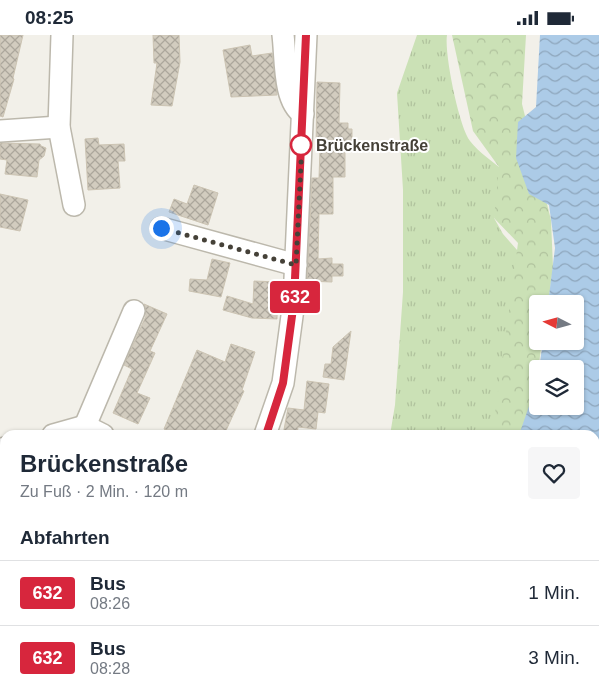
<!DOCTYPE html>
<html lang="de">
<head>
<meta charset="utf-8">
<style>
	:root { --surface:#fff; --page:#f6f6f7; --text:#1f2937; --muted:#747a83; --line:#e0e1e3 }
	body { margin:0; font-family:Arial,sans-serif; background:var(--page); color:var(--text); height:100vh; display:flex; flex-direction:column; font-size:19px; white-space:nowrap }
	* { box-sizing:border-box; margin:0 }
	p { font-size:16px; color:var(--muted) }
	.icon { flex:none; width:28px; height:28px; fill:none; stroke:currentColor; stroke-width:2; stroke-linecap:round; stroke-linejoin:round }
	.map { position:relative; flex:1; overflow:hidden }
	.drawer { position:absolute; left:0px; top:395px; width:600px; height:270px; display:flex; flex-direction:column; background:var(--surface); border-radius:15px 15px 0 0; box-shadow:0 1px 4px #0004 }
	.drawer>* { flex:none }
	.badge { padding:0 10px; border-radius:4px; font-size:18px; line-height:32px }
	.needle { width:32px; rotate:276deg }
	.controls { position:absolute; left:529px; top:260px; display:grid; gap:10px }
	.controls a { display:grid; place-items:center; width:55px; height:55px; border-radius:5px; background:var(--surface); box-shadow:0 1px 4px #0004; font-size:25px }
	.you { position:absolute; width:25px; height:25px; margin:-12px; border:4px solid #fff; border-radius:50%; background:#1a73e8; box-shadow:0 0 0 8px #1a73e833 }
	.map>.badge { position:absolute; translate:-50% -50%; box-shadow:0 0 0 2px #fff }
	h2 { padding:0 20px; font-size:19px; line-height:45px }
	.round { display:grid; place-items:center; flex:none; width:52px; height:52px; border-radius:5px; background:var(--page) }
	.head { display:flex; align-items:center; justify-content:space-between; height:85px; padding:0 20px }
	h1 { font-size:24px; font-weight:700; line-height:38px }
	ul { padding:0; list-style:none }
	li { display:flex; align-items:center; gap:15px; height:65px; padding:0 20px; border-top:1px solid var(--line) }
	li div { flex:1 }
	li b { display:block; font-size:19px }
	li em { font-style:normal }
	li .badge { min-width:55px; font-weight:700; text-align:center }
	.status { display:flex; justify-content:space-between; align-items:center; height:35px; padding:0 25px; background:var(--surface); direction:ltr }
	.status svg { height:14px; fill:currentColor }
	.map>svg:first-child { display:block }
	.grass { fill:url(#grass-tufts) }
	.forest { fill:url(#forest-crowns) }
	.pitch { fill:#cbe1b6 }
	.water { fill:url(#water-waves) }
	.building { fill:url(#building-cross-hatch); stroke:#ccc4b3 }
	.lines { fill:none; stroke-linecap:round; stroke-linejoin:round }
	.minor-casing { stroke:#bcb8ac; stroke-width:24 }
	.minor { stroke:#fff; stroke-width:21 }
	.line-casing { stroke:#fff; stroke-width:11 }
	.line { stroke:#d7263d; stroke-width:8 }
	.walk { stroke:#454138; stroke-width:5; stroke-dasharray:0 9 }
	.stop-dot { fill:#fff; stroke:#d7263d; stroke-width:2.5 }
	.labels { text-anchor:middle; stroke-width:4; stroke-linejoin:round; paint-order:stroke }
	.stop-label { font-size:16px; font-weight:bold; fill:#454138; stroke:#fff; text-anchor:start }
</style>
</head>
<body>
<div class="status"><b>08:25</b><svg viewBox="0 0 49 12"><path d="M0 12V9h3v3zM5 12V6h3v6zM10 12V3h3v9zM15 12V0h3v12zM26 1h20v11H26zM47 4h2v5h-2z"/></svg></div>
<div class="map">
<svg width="599" height="665" viewBox="0 0 599 665">
	<defs>
		<pattern id="grass-tufts" width="24" height="20" patternUnits="userSpaceOnUse" patternTransform="scale(1.25)"><rect width="24" height="20" fill="#cbe1b6"/><path d="M3 7l-1-3M5 7V3M7 7l1-3M15 17l-1-3M17 17v-4M19 17l1-3" fill="none" stroke="#b0c29d"/></pattern>
		<pattern id="forest-crowns" width="20" height="18" patternUnits="userSpaceOnUse" patternTransform="scale(1.25)"><rect width="20" height="18" fill="#cbe1b6"/><path d="M2 6a3 3 0 1 1 6 0M12 15a3 3 0 1 1 6 0" fill="none" stroke="#b0c29d"/></pattern>
		<pattern id="water-waves" width="16" height="10" patternUnits="userSpaceOnUse" patternTransform="scale(1.25)"><rect width="16" height="10" fill="#accbe7"/><path d="M0 5q4-4 8 0t8 0" fill="none" stroke="#8ea6bc"/></pattern>
		<pattern id="building-cross-hatch" width="8" height="8" patternUnits="userSpaceOnUse" patternTransform="scale(1.25)"><rect width="8" height="8" fill="#d2ccbf"/><path d="M0 0l8 8M0 8l8-8" fill="none" stroke="#aca79c"/></pattern>
	</defs>
	<rect width="100%" height="100%" fill="#f2f0e9"/>
	<g class="grass">
		<path d="M417,0H447C444,18 459,92 470,106C479,118 494,127 505,137L502,165L494,183L503,199L525,224L495,400H390L395,370L403,257V155L397,58Z"/>
		<path d="M345,660H382V665H343Z"/>
	</g>
	<g class="forest">
		<path d="M452,0H526L522,69L551,185L553,232L548,269H538V306H542L536,351L520,400H492L518,208L494,183L499,132L473,96Z"/>
		<path d="M207,660H238L247,665H205Z"/>
		<path d="M388,660H435L434,665H387Z"/>
	</g>
	<path class="pitch" d="M298,660H345L343,665H296Z"/>
	<path class="water" d="M540,0H599V665H423L425,660H595V400H519L537,348L538,371H575V334H539L543,306H575V269H548L555,213L549,170L529,159L516,123L518,87L536,72Z"/>
	<g class="building">
		<path d="M0,0H23L13,43L14,44L3,82L0,81Z"/>
		<path d="M153,0H179L180,27L172,71L151,70L157,28H154Z"/>
		<path d="M250,10L252,21L272,18L277,60L231,62L223,15Z"/>
		<path d="M317,47L340,48L339,88H348V94H352V107H348V114H345V142H333V179H319L318,224L332,223V229H343V241H332V247L307,246L312,143H319L320,114H316Z"/>
		<path d="M98,103L99,110L124,109L125,126H118L120,153L88,155L85,104Z"/>
		<path d="M0,108L40,109L41,111L46,113L44,121L39,125L37,142L5,139L7,125L0,124Z"/>
		<path d="M194,150L218,158L208,190L169,177L174,164L187,169Z"/>
		<path d="M0,159L28,165L20,196L0,192Z"/>
		<path d="M212,224L230,228L221,262L189,256L190,244L207,245Z"/>
		<path d="M254,246L278,247L277,284L252,283L223,275L227,261L253,269Z"/>
		<path d="M144,269L167,279L150,316L155,318L137,358L150,363L138,389L113,378L132,334L124,330L146,281Z"/>
		<path d="M351,296L344,345L323,342L325,329H331L333,312Z"/>
		<path d="M231,309L255,317L242,355L244,356L224,400H179L164,394L197,315L225,327Z"/>
		<path d="M307,346L329,349L325,378L318,377L316,394L298,392L297,400H283L288,373L304,375Z"/>
	</g>
	<g class="lines">
		<g class="minor-casing">
			<g id="minor">
				<path d="M62,0L59,92L74,170"/>
				<path d="M283,0C286,23 283,66 303,79"/>
				<path d="M0,96L59,92"/>
				<path d="M161,193L296,230"/>
				<path d="M85,391L134,276"/>
				<path d="M53,400L85,391L103,400"/>
				<path d="M265,400L283,348L294,266L306,0"/>
				<path d="M0,415L5,413"/>
				<path d="M0,617L5,608"/>
				<path d="M100,665L103,660"/>
			</g>
		</g>
		<use href="#minor" class="minor"/>
	</g>
	<g class="lines">
		<g class="line-casing">
			<path id="line" d="M266,400L283,348L294,266L306,0"/>
		</g>
		<use href="#line" class="line"/>
		<path class="walk" d="M161,193L296,230L302,108L301,110"/>
	</g>
	<circle class="stop-dot" cx="301" cy="110" r="10"/>
	<g class="labels">
		<g class="stop-label">
			<text x="316" y="116">Brückenstraße</text>
		</g>
	</g>
</svg>
<div class="controls">
<a><svg class="needle" viewBox="-14 -14 28 28"><path d="M0-13l5 13h-10z" fill="#e53935"/><path d="M0 13l5-13h-10z" fill="#747a83"/></svg></a>
<a><svg class="icon" aria-label="layers" viewBox="0 0 24 24"><path d="M12 4l9 5-9 5-9-5zM3 14l9 5 9-5"/></svg></a>
</div>
<div class="you" style="left:161px;top:193px"></div>
<b class="badge" style="left:295px;top:262px;background:#d7263d;color:#fff">632</b>
<section class="drawer">
<div class="head"><div><h1>Brückenstraße</h1><p>Zu Fuß · 2 Min. · 120 m</p></div><a class="round"><svg class="icon" aria-label="heart" viewBox="0 0 24 24"><path d="M12 20l-8-8c-3-5 5-10 8-4 3-6 11-1 8 4z"/></svg></a></div>
<h2>Abfahrten</h2>
<ul>
<li><span class="badge" style="background:#d7263d;color:#fff">632</span><div><b>Bus</b><p>08:26</p></div><em>1 Min.</em></li>
<li><span class="badge" style="background:#d7263d;color:#fff">632</span><div><b>Bus</b><p>08:28</p></div><em>3 Min.</em></li>
</ul>
</section>
</div>
</body>
</html>
